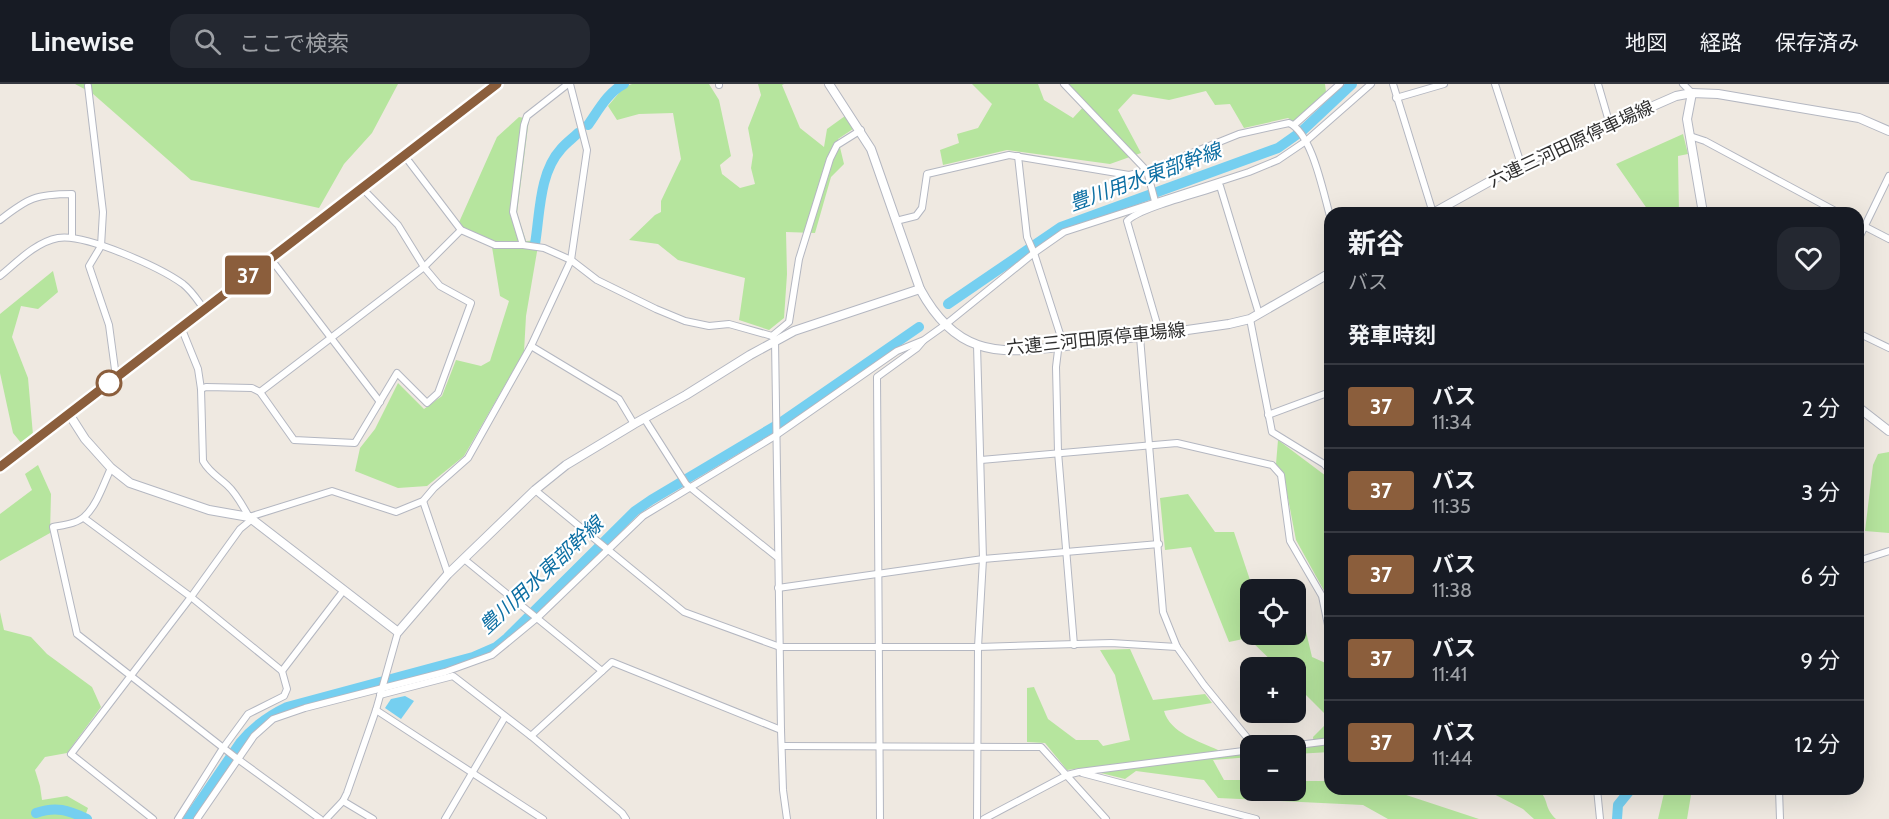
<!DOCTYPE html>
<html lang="ja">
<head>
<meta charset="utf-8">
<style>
	:root { --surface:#171b24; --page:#242831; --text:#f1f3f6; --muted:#9ea1a6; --line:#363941 }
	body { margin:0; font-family:Cabin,"Noto Sans JP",sans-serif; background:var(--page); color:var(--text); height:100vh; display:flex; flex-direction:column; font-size:22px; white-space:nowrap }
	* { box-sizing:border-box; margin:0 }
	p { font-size:20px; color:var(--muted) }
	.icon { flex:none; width:33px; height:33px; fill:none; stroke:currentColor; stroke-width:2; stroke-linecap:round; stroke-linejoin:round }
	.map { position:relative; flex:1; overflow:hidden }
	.details { position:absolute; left:1324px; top:123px; width:540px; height:588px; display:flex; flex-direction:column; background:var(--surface); border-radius:18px; box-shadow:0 6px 24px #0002 }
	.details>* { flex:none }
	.badge { padding:0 12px; border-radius:4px; font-size:21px; line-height:39px }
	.tools { position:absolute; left:1240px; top:495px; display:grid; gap:12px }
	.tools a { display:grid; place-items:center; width:66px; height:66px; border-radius:12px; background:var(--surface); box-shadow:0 6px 24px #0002; font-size:30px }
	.map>.badge { position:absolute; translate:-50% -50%; box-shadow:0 0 0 3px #fff }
	h2 { padding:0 24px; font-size:22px; line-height:54px }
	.round { display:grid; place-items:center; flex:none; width:63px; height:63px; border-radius:18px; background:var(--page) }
	.summary { display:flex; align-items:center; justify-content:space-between; height:102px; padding:0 24px }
	h1 { font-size:28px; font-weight:700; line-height:45px }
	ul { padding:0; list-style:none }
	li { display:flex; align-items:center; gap:18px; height:84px; padding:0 24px; border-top:2px solid var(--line) }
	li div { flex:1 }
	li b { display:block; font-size:22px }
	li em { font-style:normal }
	li .badge { min-width:66px; font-weight:700; text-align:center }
	header { display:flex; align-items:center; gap:36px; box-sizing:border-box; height:84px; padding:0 30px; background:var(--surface); border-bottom:2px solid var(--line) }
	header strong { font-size:28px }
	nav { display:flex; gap:33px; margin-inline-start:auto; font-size:21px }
	.search { width:420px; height:54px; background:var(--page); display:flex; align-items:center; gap:15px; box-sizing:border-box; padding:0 21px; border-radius:18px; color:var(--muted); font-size:22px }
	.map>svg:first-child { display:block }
	.green { fill:#b6e59e }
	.water { fill:#75cff0 }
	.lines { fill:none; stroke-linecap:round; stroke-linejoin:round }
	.river { stroke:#75cff0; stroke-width:10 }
	.street-casing { stroke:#b4b7c1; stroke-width:8 }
	.secondary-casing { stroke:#b4b7c1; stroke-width:10 }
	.highway-casing { stroke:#c9c9c9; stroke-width:13 }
	.street { stroke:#fff; stroke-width:6 }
	.secondary { stroke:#fff; stroke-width:8 }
	.highway { stroke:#ffa35c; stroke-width:10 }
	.line-casing { stroke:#fff; stroke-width:14 }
	.line { stroke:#8b5e3c; stroke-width:9 }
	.stop-dot { fill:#fff; stroke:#8b5e3c; stroke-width:3 }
	.labels { text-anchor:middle; stroke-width:4.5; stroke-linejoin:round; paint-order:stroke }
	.street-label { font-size:18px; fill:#2e2e2e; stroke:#fff }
	.water-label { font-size:20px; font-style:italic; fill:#0d6fa3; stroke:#fff }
</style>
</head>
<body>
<header>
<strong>Linewise</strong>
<div class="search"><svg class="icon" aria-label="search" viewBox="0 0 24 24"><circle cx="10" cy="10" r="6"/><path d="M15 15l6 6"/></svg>ここで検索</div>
<nav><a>地図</a><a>経路</a><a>保存済み</a></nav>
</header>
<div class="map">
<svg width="1889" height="735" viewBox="0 0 1889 735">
	<rect width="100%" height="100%" fill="#efe9e1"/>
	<g class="green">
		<path d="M75,0H398L372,49L344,80L319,124L191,96L92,9Z"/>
		<path d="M632,0H709L719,16L731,72L720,81L722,90L740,104L755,100L751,84L753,71L748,44L761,11L758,0H784L782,1L800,44L824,63L827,45L845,32L853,45L838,55L844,80L831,93L815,149L786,148L787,190L784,234L769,246L739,236L745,194L678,176L658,160L629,156L655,131L661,128V117L681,75L673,29L639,30L617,36L608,22L624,3Z"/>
		<path d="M972,0H1038L1044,16L1073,34L1086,20L1068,0H1325L1326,8L1294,38L1288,34L1244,44L1230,20L1215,21L1206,7L1169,16L1133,10L1118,26L1141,69L1110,80L1007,66L943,81L940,66L959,59L957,50L978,44L992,20Z"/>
		<path d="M519,33L529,35L517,129L526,157L539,156L526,232L524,268L464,372L427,402L398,404L355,387L360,364L375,345L398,299L424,325L442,312L456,276L481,282L490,277L509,217L500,212L492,163L456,145L497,53Z"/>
		<path d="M1683,50L1688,70L1678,72L1679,129H1650L1616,80Z"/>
		<path d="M53,187L58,208L38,225L21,222L12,253L28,294L33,351L22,360L13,349L0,289V230Z"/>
		<path d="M1278,356L1330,395V521L1327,512L1296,456L1283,388L1276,380Z"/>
		<path d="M1889,368V449L1865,447L1873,381L1878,370Z"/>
		<path d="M38,381L51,410L50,449L0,477V430L32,406L25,390Z"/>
		<path d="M1188,410L1215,448H1234L1253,505L1251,506V550H1296V541L1304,539L1312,573L1330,581V635L1296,601V584L1278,583L1248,554L1229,558L1191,463L1165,466L1160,414Z"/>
		<path d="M0,528L4,546L31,553L47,570L92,603L101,623L67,669L45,673L35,686L40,702L42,716L67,712L88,724L84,735H0Z"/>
		<path d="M1130,565L1153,616L1205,610L1212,619L1164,627C1170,649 1199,657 1218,666L1220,672L1251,668V673L1213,676L1224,696H1251V706H1296V697H1330V705H1388L1479,735H1388L1363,721L1218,714L1204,696L1136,687L1125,695L1081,684L1067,686L1045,659L1027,658V604L1034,603L1048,635L1076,656H1098L1103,662L1130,656L1115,591L1100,566Z"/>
		<path d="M1330,636V668L1296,670V663L1314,661L1313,653Z"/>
		<path d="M1484,705C1498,705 1532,701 1542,710C1548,717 1545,725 1556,735H1534L1523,725Z"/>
		<path d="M1665,705H1692L1687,735H1658Z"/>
	</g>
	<path class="water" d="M405,612L414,617L401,635L385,624L391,615Z"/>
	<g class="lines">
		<g class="river">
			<path d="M588,41C598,27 608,8 624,0"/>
			<path d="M535,160C540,130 539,89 561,65C566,59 573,54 578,49"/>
			<path d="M948,220L1061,143L1278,64L1302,47L1352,0"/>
			<path d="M36,729C56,722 68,726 87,735"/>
			<path d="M188,735L240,659C253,643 268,632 287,623L473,573L496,563L507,554L635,427L651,416L777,341L919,243"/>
			<path d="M1617,735L1618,721L1631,705"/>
		</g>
		<g class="street-casing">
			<g id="street">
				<path d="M719,0V1"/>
				<path d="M1064,0L1147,87L1156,121"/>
				<path d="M1393,0L1433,129"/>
				<path d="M1495,0L1521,80"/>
				<path d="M1598,0L1610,41"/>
				<path d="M1683,0L1692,9"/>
				<path d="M88,2L103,128L101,162L89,182L109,241L116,293"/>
				<path d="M1396,14L1444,0"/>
				<path d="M1294,41L1340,0"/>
				<path d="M1690,52L1705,57L1839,129"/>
				<path d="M404,71L461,146L495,161H523L544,164L571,176L597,196L656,225L685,237L709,242L729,240L772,252L775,256L781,646L783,706L787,735"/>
				<path d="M1018,72L1027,153L1034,169L1060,250L1056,283L1058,368L1074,561"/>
				<path d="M0,136C28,114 36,110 72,110V153"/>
				<path d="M896,137L916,132L922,124L927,90L1009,71L1129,91L1147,87L1239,50L1289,39C1312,49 1323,108 1330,132"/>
				<path d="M1858,139L1889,155"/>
				<path d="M1858,156L1889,92"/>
				<path d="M523,161L513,128L524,41L527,32L568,0"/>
				<path d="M270,174L380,318"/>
				<path d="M0,192C17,178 36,158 58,154C85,149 161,184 183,200C192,207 198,217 204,225"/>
				<path d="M1250,235L1272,348L1324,380L1330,387"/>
				<path d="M181,243L198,285L201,305L203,377C209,388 218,393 227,401C236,409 243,422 249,433L332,407L396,428L423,417L434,404L468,374L531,262L571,176L587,66L570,0"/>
				<path d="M1858,249L1889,264"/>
				<path d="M1160,250L1127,137C1139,124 1200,109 1220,102L1259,230"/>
				<path d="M772,252L789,238L799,175L830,75L837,61L861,46"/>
				<path d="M1140,253L1163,528L1177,563L1204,601L1254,662"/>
				<path d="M531,262L619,315L634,340"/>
				<path d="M201,305L206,303L252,304L260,308L294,356L355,359L397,289L427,319L438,309L471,219L440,202L424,183L398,141L362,104"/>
				<path d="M260,308L424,183L461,146"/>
				<path d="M1268,331L1330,308"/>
				<path d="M644,334L686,400L777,473"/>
				<path d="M981,376L1177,359L1272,381L1281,391L1290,457L1322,512L1330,551"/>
				<path d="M111,384C104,399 97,421 85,432C77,440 63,441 53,443L77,550L235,673L320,735"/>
				<path d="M535,406L684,528L780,563H978L1111,559L1177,563"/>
				<path d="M423,417L448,490"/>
				<path d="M84,434L191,513L282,587L287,605L284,612L248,630L223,664L178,735"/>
				<path d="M464,475L602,587"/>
				<path d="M1858,477L1889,467"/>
				<path d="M778,504L983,475L1159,460"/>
				<path d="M282,587L344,506"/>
				<path d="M380,611L453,592L531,652L622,729L626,735"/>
				<path d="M376,626L543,735"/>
				<path d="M531,652L612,578L781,646"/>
				<path d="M782,662L1041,663L1106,735"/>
				<path d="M1290,662L1330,657"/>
				<path d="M1082,689L1256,735"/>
				<path d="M1597,705L1600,735"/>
				<path d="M1779,705L1780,735"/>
				<path d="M343,717L373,735"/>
				<path d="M153,735L71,670L191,513L240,445L251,436"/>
				<path d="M197,735L254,652L273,635L305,624L445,588L492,571L537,534L643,432L775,352L897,267L924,256L945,241L1034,169L1064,148L1249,88L1278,76L1306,57L1371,0"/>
				<path d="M326,735L343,717L347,709L376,626L398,548"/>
				<path d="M445,735L505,633"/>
				<path d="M880,735L877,293L917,264L923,257"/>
				<path d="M977,735L978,563L983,475L977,261"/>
				<path d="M984,735L1067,691L1079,688L1251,666"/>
			</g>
		</g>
		<g class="secondary-casing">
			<g id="secondary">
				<path d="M829,0L871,65L920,205C933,229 951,252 978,261C1008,272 1052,263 1083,260C1132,254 1181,247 1229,240L1250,235L1330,189"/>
				<path d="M1692,9L1687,35L1703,129"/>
				<path d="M1433,129L1521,80L1676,12L1692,9L1718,10L1859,34L1889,47"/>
				<path d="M1858,323L1889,347"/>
				<path d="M69,330L85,355L111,384L130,399L209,426L249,433L398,548L448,490L535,406L566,381L634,340L686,311L750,271L794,247L920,205"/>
			</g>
		</g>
		<g class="highway-casing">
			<path id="highway" d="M0,383L497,0"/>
		</g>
		<use href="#street" class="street"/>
		<use href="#secondary" class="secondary"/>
		<use href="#highway" class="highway"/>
	</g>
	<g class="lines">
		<g class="line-casing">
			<path id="line" d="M0,383L497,0"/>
		</g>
		<use href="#line" class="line"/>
	</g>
	<circle class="stop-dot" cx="109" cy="299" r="12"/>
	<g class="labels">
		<g class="street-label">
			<text transform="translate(1571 60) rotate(-25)" y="6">六連三河田原停車場線</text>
			<text transform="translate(1096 255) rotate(-6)" y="6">六連三河田原停車場線</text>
		</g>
		<g class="water-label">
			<text transform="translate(1145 93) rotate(-20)" y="7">豊川用水東部幹線</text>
			<text transform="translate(541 491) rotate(-43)" y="7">豊川用水東部幹線</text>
		</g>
	</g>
</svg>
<div class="tools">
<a><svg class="icon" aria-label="locate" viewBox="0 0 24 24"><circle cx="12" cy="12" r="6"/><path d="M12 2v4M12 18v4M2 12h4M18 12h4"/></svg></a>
<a>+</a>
<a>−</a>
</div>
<b class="badge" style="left:248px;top:191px;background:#8b5e3c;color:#fff">37</b>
<section class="details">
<div class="summary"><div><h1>新谷</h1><p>バス</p></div><a class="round"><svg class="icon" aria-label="heart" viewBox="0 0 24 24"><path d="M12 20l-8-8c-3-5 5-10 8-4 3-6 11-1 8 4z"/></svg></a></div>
<h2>発車時刻</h2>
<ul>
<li><span class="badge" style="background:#8b5e3c;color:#fff">37</span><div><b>バス</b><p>11:34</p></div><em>2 分</em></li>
<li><span class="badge" style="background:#8b5e3c;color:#fff">37</span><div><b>バス</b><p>11:35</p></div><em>3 分</em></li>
<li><span class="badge" style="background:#8b5e3c;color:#fff">37</span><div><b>バス</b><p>11:38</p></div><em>6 分</em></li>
<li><span class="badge" style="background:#8b5e3c;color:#fff">37</span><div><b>バス</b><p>11:41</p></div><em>9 分</em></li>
<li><span class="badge" style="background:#8b5e3c;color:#fff">37</span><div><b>バス</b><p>11:44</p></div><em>12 分</em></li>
</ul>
</section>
</div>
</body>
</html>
